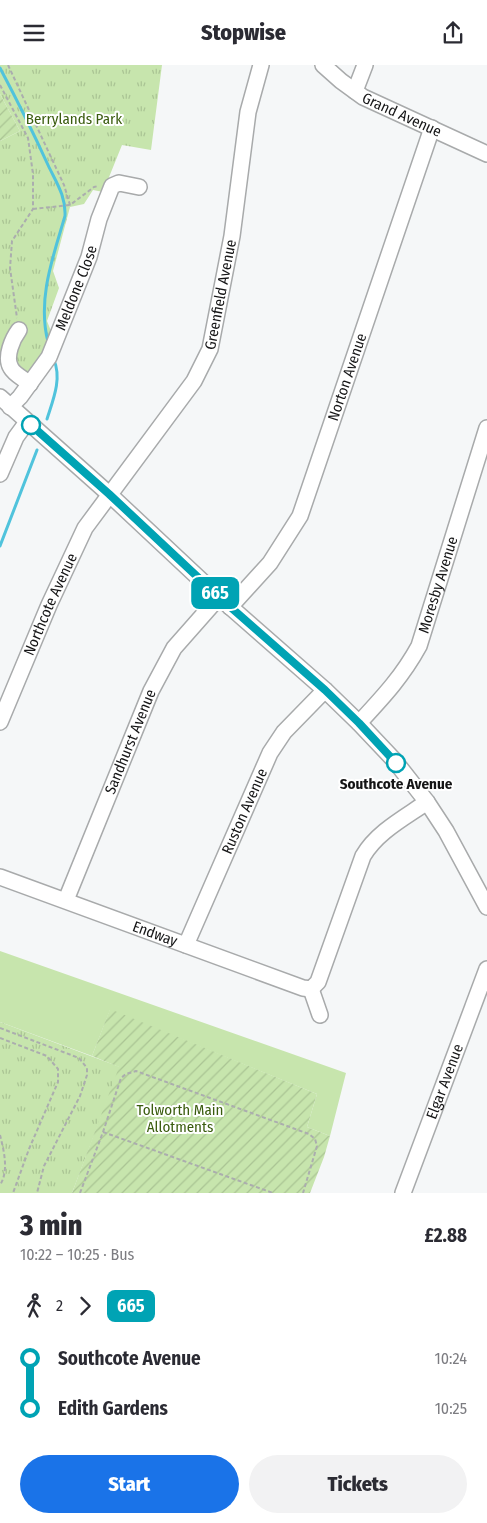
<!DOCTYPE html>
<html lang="en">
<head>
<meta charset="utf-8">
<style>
	:root { --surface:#fff; --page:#f2f2f3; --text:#2b2b33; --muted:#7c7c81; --accent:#1a73e8 }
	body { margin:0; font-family:"Fira Sans Condensed",sans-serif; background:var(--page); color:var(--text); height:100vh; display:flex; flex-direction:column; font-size:19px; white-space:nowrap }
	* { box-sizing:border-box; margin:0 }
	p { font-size:16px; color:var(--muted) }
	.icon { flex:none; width:28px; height:28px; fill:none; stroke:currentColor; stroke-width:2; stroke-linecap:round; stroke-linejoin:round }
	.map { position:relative; height:1128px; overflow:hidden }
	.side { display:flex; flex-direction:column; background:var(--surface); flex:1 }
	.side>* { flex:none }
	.badge { padding:0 10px; border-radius:8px; font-size:18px; line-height:32px }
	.map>.badge { position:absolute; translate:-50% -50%; box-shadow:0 0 0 2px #fff }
	.legs { display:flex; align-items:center; gap:8px; height:55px; padding:0 20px; font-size:16px }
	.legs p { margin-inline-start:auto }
	.headline { display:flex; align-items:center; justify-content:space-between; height:85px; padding:0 20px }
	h1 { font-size:28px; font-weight:800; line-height:38px }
	.action { display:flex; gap:10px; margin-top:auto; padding:10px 20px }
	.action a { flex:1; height:58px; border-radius:30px; background:var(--accent); color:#fff; font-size:20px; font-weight:800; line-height:58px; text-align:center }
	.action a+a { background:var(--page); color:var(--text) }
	ul { padding:0 20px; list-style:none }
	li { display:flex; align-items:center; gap:18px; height:50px; font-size:19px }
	li i { display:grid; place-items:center; width:8px; height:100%; margin:0 6px; background:currentColor }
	li i::after { content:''; width:12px; height:12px; margin:-6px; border:4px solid; border-radius:50%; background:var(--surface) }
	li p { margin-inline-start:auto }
	li:first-child i { background:linear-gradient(#0000 50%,currentColor 0) }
	li:last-child i { background:linear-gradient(currentColor 50%,#0000 0) }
	header { display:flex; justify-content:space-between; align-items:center; height:65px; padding:0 20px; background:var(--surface); font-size:22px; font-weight:800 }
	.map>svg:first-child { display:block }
	.grass { fill:#c7e5ad }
	.park { fill:url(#park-tufts) }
	.garden { fill:url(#garden-furrows) }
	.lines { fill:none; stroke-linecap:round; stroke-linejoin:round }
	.stream { stroke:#50c3dc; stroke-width:3 }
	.minor-casing { stroke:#a8aaab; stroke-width:18 }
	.path { stroke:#abadae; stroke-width:2; stroke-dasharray:4 2.5; stroke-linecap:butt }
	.minor { stroke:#fff; stroke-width:15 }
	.line-1-casing { stroke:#fff; stroke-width:11 }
	.line-1 { stroke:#00a3b4; stroke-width:8 }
	.stop-1-dot { fill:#fff; stroke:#00a3b4; stroke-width:2.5 }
	.labels { text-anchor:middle; stroke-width:4; stroke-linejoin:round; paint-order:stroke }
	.street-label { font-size:15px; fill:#151516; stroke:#fff }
	.park-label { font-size:15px; fill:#3a5c0e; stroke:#fff }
	.stop-label { font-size:15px; font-weight:bold; fill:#151516; stroke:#fff }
</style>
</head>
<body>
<header><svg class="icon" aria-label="menu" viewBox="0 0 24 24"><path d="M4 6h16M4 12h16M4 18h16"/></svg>Stopwise<svg class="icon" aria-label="share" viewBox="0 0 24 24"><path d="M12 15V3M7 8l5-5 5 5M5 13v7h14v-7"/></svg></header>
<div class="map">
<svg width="487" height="1128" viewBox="0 0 487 1128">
	<defs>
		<pattern id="park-tufts" width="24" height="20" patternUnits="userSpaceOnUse" patternTransform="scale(1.25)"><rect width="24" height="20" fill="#c7e5ad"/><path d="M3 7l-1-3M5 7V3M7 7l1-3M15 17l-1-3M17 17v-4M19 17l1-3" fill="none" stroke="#aac494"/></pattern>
		<pattern id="garden-furrows" width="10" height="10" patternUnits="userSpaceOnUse" patternTransform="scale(1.25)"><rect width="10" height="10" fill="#c7e5ad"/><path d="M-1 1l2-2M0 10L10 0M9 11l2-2" fill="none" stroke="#aac494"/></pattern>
	</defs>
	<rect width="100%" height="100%" fill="#f5f7f8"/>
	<path class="grass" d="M0,886L346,1008L330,1071L307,1062L317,1029L110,945L92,991L0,957Z"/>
	<g class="park">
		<path d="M0,0H162L151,85L122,80L103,127L93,125L84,139L70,142L53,206L59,223L47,256L55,276L33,312L0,290V76L20,66L0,29Z"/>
		<path d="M0,957L120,1002L72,1128H0Z"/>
	</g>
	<g class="garden">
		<path d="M0,29L20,66L0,76Z"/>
		<path d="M110,944L317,1029L307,1062L330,1071L324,1092L310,1128H72L119,1002L92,991Z"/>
	</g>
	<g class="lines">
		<g class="stream">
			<path d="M0,3C17,35 33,67 48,100C56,117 66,131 65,151C53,192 37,234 48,277"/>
			<path d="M47,354C53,335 62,314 54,295"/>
			<path d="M0,481L37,385"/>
		</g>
		<g class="minor-casing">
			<g id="minor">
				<path id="s1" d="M323,0L341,16L363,32L487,89"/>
				<path d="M355,26L365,0"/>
				<path d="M19,265C13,273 4,292 11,303C14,309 24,314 30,319"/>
				<path d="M0,332L109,429L219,532L325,625L359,658L394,695L427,737L446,766L487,842"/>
				<path id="s2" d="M10,342L20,332L49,292L89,192L99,154L112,121L119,118L139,122"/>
				<path d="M0,409L16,372L27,357"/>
				<path id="s3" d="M230,542L270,498L300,451L432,63"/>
				<path id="s4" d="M0,657L49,540L85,463L194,316L210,284L232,171L248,47L261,0"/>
				<path id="s5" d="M359,658C383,632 402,612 419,581L487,363"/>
				<path id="s6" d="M0,812L303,923L311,924"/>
				<path id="s7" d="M66,835L151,626L174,583L219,532"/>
				<path id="s8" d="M186,880L270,688L284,667L325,625"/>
				<path d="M311,924L318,917L363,791C377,767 404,753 427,737"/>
				<path d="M311,924L320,950"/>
				<path id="s9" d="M403,1128L487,904"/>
			</g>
		</g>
		<g class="path">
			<path d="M8,0L64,120L70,140L94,122L98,121"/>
			<path d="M0,20L28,73L33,109V144L12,176L10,203L17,253"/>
			<path d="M33,144L70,140"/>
			<path d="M0,963L79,993L87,1003V1010L80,1031L44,1101L37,1128"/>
			<path d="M0,973L47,991L58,1004V1017L29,1084L13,1128"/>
			<path d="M103,1067L273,1128"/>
			<path d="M0,1070C4,1086 9,1106 0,1120"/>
			<path d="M80,1128L103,1067L121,1013L126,1009L136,1006L309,1069L315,1074L317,1081L303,1128"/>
		</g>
		<use href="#minor" class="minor"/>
	</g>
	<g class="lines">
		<g class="line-1-casing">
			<path id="line-1" d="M31,360L109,429L219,532L325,625L359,658L396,698"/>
		</g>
		<use href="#line-1" class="line-1"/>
	</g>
	<g class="stop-1-dot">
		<circle cx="31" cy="360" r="9"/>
		<circle cx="396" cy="698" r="9"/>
	</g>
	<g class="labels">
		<g class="street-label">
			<text dy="5" stroke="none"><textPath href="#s1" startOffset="94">Grand Avenue</textPath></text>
			<text dy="5" stroke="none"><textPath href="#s2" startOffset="138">Meldone Close</textPath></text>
			<text dy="5" stroke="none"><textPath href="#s4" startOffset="486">Greenfield Avenue</textPath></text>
			<text dy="5" stroke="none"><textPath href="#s3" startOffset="262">Norton Avenue</textPath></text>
			<text dy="5" stroke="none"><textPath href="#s5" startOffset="162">Moresby Avenue</textPath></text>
			<text dy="5" stroke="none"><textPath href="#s4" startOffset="128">Northcote Avenue</textPath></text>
			<text dy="5" stroke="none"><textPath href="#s7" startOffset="171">Sandhurst Avenue</textPath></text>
			<text dy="5" stroke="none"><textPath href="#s8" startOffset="146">Ruston Avenue</textPath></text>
			<text dy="5" stroke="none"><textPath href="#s6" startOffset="165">Endway</textPath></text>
			<text dy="5" stroke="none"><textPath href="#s9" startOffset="119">Elgar Avenue</textPath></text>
		</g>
		<g class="park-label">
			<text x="74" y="59">Berrylands Park</text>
			<text x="180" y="1050">Tolworth Main<tspan x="180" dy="17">Allotments</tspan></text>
		</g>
		<g class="stop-label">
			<text x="396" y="724">Southcote Avenue</text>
		</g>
	</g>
</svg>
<b class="badge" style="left:215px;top:528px;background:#00a3b4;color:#fff">665</b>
</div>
<section class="side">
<div class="headline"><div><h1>3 min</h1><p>10:22 – 10:25 · Bus</p></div><b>£2.88</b></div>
<div class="legs"><svg class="icon" aria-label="walk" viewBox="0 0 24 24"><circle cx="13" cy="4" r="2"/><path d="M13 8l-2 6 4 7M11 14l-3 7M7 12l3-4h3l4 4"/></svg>2<svg class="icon" aria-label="forward" viewBox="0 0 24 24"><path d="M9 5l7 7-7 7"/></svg><b class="badge" style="background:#00a3b4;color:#fff">665</b></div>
<ul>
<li><i style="color:#00a3b4"></i><b>Southcote Avenue</b><p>10:24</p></li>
<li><i style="color:#00a3b4"></i><b>Edith Gardens</b><p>10:25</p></li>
</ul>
<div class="action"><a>Start</a><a>Tickets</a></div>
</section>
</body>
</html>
